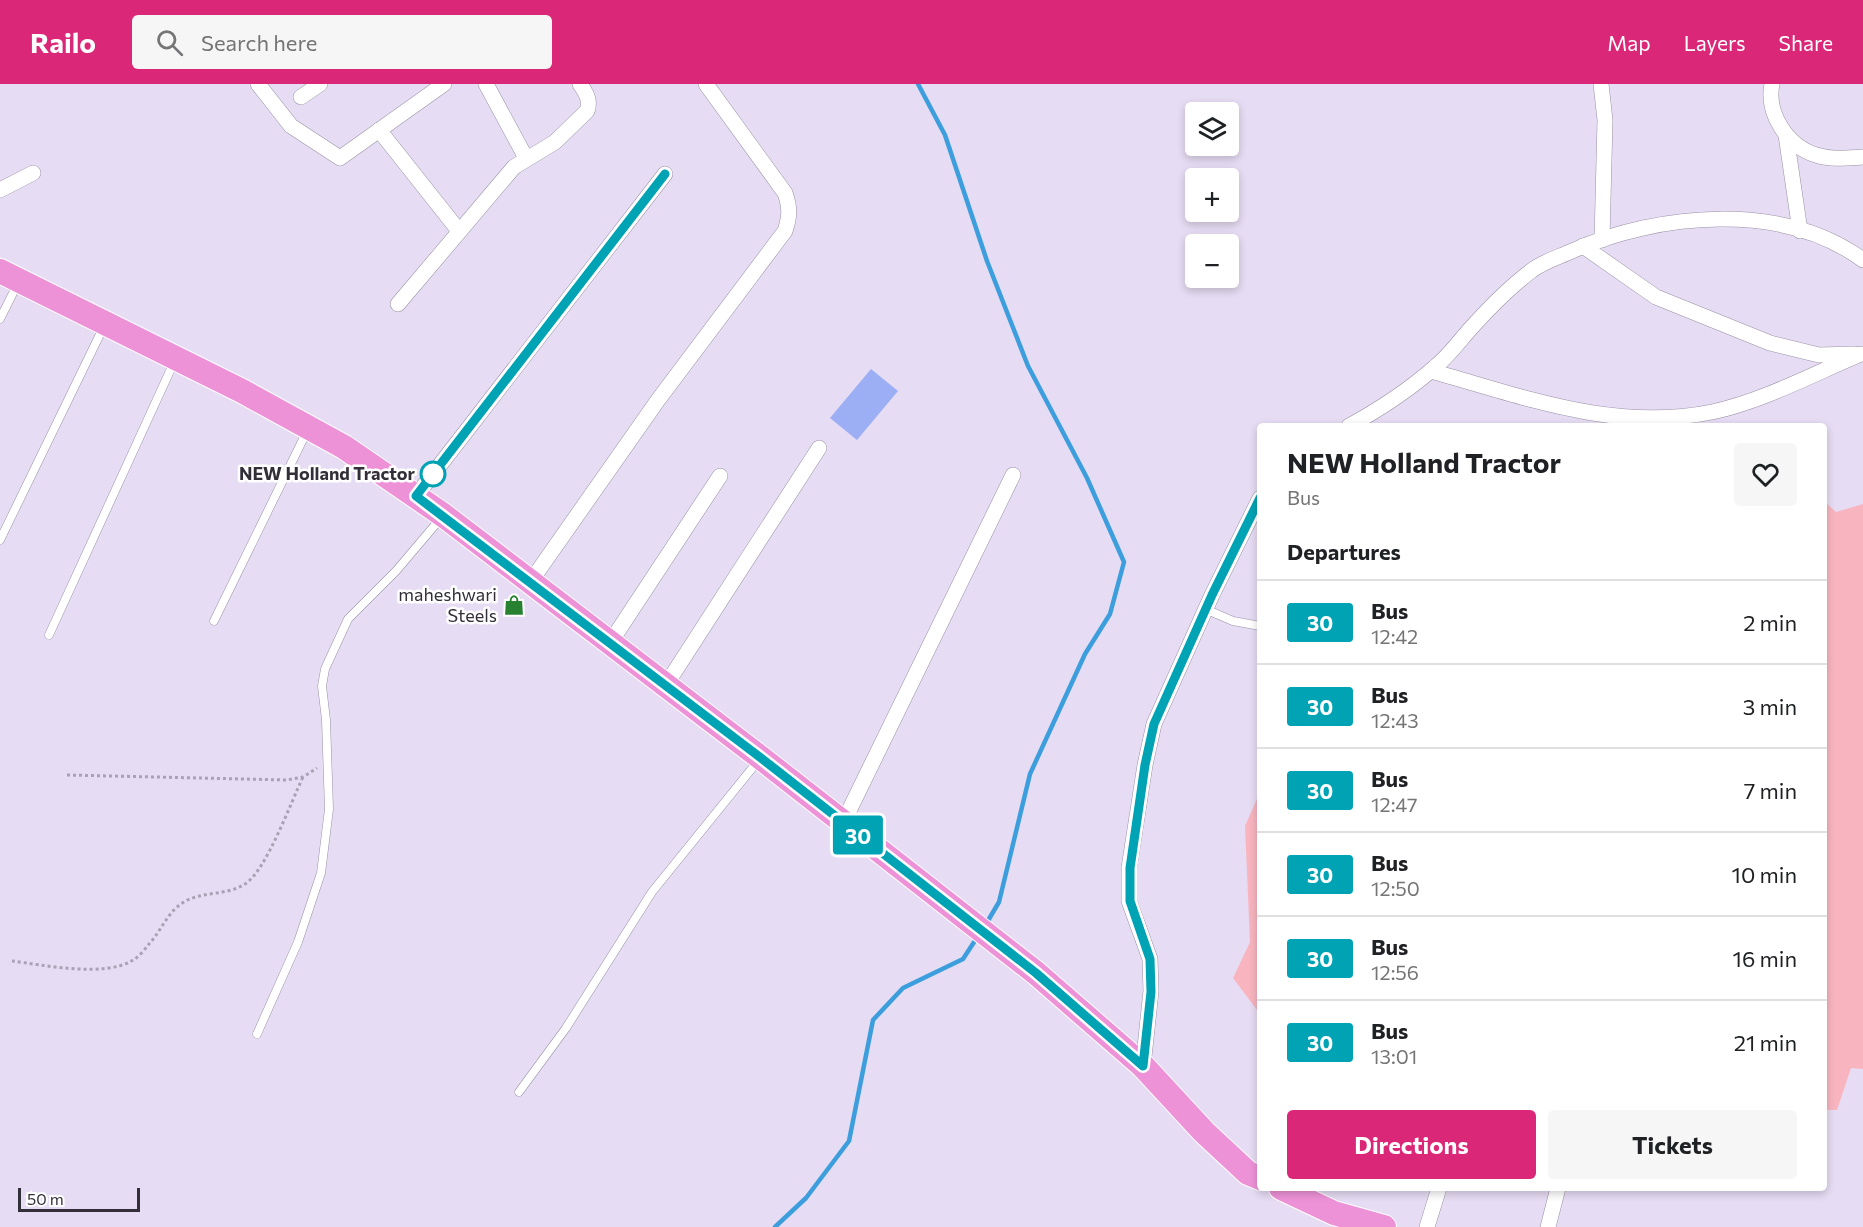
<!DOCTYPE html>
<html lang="en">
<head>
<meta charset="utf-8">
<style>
	:root { --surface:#fff; --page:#f6f6f6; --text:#202124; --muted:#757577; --line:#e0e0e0; --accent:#db2777 }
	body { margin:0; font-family:Commissioner,sans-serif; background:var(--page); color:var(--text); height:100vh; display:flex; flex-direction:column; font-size:22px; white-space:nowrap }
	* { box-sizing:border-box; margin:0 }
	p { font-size:20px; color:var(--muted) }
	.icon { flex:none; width:33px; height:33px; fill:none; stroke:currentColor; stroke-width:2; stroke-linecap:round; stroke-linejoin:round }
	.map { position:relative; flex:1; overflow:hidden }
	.side { position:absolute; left:1257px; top:339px; width:570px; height:768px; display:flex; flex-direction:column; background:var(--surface); border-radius:6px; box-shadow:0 3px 9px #0003 }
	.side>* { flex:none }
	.badge { padding:0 12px; border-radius:4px; font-size:21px; line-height:39px }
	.tools { position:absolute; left:1185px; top:18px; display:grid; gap:12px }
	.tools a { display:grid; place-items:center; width:54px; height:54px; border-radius:6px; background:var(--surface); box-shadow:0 3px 9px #0003; font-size:30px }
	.scale { position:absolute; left:18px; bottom:15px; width:122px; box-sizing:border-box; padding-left:6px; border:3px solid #332f38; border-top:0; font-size:16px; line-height:21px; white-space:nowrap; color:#332f38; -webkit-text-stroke:4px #fff; paint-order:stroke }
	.map>.badge { position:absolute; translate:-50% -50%; box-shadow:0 0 0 3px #fff }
	h2 { padding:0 30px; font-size:22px; line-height:54px }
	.round { display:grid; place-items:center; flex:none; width:63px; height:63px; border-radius:6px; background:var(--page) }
	.summary { display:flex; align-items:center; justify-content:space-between; height:102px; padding:0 30px }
	h1 { font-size:28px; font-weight:700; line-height:45px }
	.button { display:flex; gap:12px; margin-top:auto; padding:12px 30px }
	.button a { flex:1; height:69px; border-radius:6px; background:var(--accent); color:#fff; font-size:24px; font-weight:700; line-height:69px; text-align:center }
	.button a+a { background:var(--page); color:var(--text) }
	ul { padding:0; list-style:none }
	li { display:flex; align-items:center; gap:18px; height:84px; padding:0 30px; border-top:2px solid var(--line) }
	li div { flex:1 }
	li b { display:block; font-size:22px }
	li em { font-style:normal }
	li .badge { min-width:66px; font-weight:700; text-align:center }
	header { display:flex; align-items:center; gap:36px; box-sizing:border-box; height:84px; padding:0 30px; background:var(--accent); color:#fff }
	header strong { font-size:28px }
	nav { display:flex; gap:33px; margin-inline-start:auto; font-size:21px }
	.search { width:420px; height:54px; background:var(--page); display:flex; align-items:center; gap:15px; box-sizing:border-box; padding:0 21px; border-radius:6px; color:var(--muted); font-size:22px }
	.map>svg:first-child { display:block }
	.green { fill:#f8b5c0 }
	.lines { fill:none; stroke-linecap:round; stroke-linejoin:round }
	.stream { stroke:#3d9edd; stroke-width:4.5 }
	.building { fill:#9caff5 }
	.service-casing { stroke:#9a91a6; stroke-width:9 }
	.minor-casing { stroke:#9a91a6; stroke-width:16 }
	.trunk-casing { stroke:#fff; stroke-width:26 }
	.path { stroke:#aaa2b4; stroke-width:3; stroke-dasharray:3 3; stroke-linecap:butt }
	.service { stroke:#fff; stroke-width:8 }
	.minor { stroke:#fff; stroke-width:15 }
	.trunk { stroke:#ee92d8; stroke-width:24 }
	.line-casing { stroke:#fff; stroke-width:14 }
	.line { stroke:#00a3b4; stroke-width:9 }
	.stop-dot { fill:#fff; stroke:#00a3b4; stroke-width:3 }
	.labels { text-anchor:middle; stroke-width:5; stroke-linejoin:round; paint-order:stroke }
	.stop-label { font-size:18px; font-weight:bold; fill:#332f38; stroke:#fff; text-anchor:end }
	.poi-label { font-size:18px; fill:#332f38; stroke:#fff; text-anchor:end }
</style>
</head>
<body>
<header>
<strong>Railo</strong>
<div class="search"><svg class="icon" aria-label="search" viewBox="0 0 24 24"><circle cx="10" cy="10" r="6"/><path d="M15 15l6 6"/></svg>Search here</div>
<nav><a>Map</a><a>Layers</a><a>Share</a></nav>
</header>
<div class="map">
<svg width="1863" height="1143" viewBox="0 0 1863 1143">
	<rect width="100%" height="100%" fill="#e6dcf3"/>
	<g class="green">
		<path d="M1824,417L1836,428L1863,420V985L1851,984L1837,1026H1824Z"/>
		<path d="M1260,708V930L1233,894L1250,858L1245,742Z"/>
	</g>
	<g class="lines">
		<g class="stream">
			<path d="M918,0L945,51L987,177L1028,282L1087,394L1124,478L1110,530L1085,570L1030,690L999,818L986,840"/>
			<path d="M775,1143L806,1114L849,1057L873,936L903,904L963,875L978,852"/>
		</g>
	</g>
	<path class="building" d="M871,285L898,307L857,356L830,334Z"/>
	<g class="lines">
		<g class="service-casing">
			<g id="service">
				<path d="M0,235L18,199"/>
				<path d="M0,456L104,242"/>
				<path d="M1205,525L1233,537L1260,542"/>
				<path d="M214,537L308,345"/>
				<path d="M49,551L175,276"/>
				<path d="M257,950L298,858L321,789L329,725L326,636L322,602L325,585L348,535L396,487L441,434"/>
				<path d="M519,1008L566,944L652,808L758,677"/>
			</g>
		</g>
		<g class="minor-casing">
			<g id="minor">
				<path d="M258,0L291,42L340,74L444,0"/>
				<path d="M486,0L526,74"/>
				<path d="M1601,0L1605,36L1602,156"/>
				<path d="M1772,0C1766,29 1787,62 1816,71C1832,76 1847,74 1863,73"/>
				<path d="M301,13L320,0"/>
				<path d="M379,46L459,147"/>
				<path d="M1786,51L1800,147"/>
				<path d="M0,106L33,89"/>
				<path d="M1583,162L1656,213L1770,259L1819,271L1854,270"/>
				<path d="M398,220L514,83L555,58L587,27C591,16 586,9 580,0"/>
				<path d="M1431,287C1525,313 1613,348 1712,328C1763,317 1813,290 1861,270"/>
				<path d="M1349,342C1380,325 1409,306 1435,283C1449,272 1460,256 1472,243C1490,223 1510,203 1531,187C1542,178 1559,173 1572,167C1658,129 1783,117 1863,176"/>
				<path d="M416,412L665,90"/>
				<path d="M531,497L658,316L785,147C790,132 790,123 785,109L706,0"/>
				<path d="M610,559L720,392"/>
				<path d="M666,601L819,364"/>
				<path d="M843,739L1013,391"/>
				<path d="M1143,982L1151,907L1150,875L1129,817V784L1145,681L1154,640L1212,511L1260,414"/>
				<path d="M1427,1143L1439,1104"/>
				<path d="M1548,1143L1558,1104"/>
			</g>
		</g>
		<g class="trunk-casing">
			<g id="trunk">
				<path d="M0,187L242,307L344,363L443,431L761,674L1036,889L1143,982L1204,1048L1248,1089L1260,1094"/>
				<path d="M1281,1104L1334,1129L1384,1143"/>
			</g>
		</g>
		<g class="path">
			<path d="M67,691L287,696L303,693L317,684"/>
			<path d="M12,877C44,881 105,894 133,876C139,873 145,865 149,860C162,846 167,828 184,818C202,807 226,812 245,800C266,787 291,718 303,693"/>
		</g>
		<use href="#service" class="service"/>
		<use href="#minor" class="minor"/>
		<use href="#trunk" class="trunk"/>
	</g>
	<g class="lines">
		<g class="line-casing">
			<path id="line" d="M665,90L416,412L761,674L1036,889L1143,982L1151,908L1150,875L1130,817V784L1145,681L1154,640L1212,511L1260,414"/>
		</g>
		<use href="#line" class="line"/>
	</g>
	<defs>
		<g id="shop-bare" transform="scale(1.62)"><path d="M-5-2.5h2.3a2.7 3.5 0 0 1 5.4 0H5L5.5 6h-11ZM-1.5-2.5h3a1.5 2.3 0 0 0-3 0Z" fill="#278131" stroke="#fff" stroke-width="2.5" paint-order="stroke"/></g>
	</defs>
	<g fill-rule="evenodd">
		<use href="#shop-bare" x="514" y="521"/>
	</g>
	<circle class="stop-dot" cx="433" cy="390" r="12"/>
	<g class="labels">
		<g class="stop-label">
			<text x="415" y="396">NEW Holland Tractor</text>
		</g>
		<g class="poi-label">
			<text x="497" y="517">maheshwari<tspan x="497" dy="21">Steels</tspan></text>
		</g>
	</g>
</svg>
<div class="tools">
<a><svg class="icon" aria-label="layers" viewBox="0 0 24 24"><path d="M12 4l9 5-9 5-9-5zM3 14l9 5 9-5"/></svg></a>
<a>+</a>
<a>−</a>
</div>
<div class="scale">50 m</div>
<b class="badge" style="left:858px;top:751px;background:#00a3b4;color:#fff">30</b>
<section class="side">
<div class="summary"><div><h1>NEW Holland Tractor</h1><p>Bus</p></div><a class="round"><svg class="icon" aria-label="heart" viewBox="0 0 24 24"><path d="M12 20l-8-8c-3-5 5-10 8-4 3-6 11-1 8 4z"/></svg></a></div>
<h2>Departures</h2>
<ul>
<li><span class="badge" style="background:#00a3b4;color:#fff">30</span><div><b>Bus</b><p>12:42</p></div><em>2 min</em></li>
<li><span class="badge" style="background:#00a3b4;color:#fff">30</span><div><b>Bus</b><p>12:43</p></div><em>3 min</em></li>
<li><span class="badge" style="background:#00a3b4;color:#fff">30</span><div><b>Bus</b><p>12:47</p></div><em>7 min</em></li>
<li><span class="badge" style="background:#00a3b4;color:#fff">30</span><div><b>Bus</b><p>12:50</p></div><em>10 min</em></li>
<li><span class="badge" style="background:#00a3b4;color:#fff">30</span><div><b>Bus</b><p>12:56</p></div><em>16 min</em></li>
<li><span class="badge" style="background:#00a3b4;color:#fff">30</span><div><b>Bus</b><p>13:01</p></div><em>21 min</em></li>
</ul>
<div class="button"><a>Directions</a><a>Tickets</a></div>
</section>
</div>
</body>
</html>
